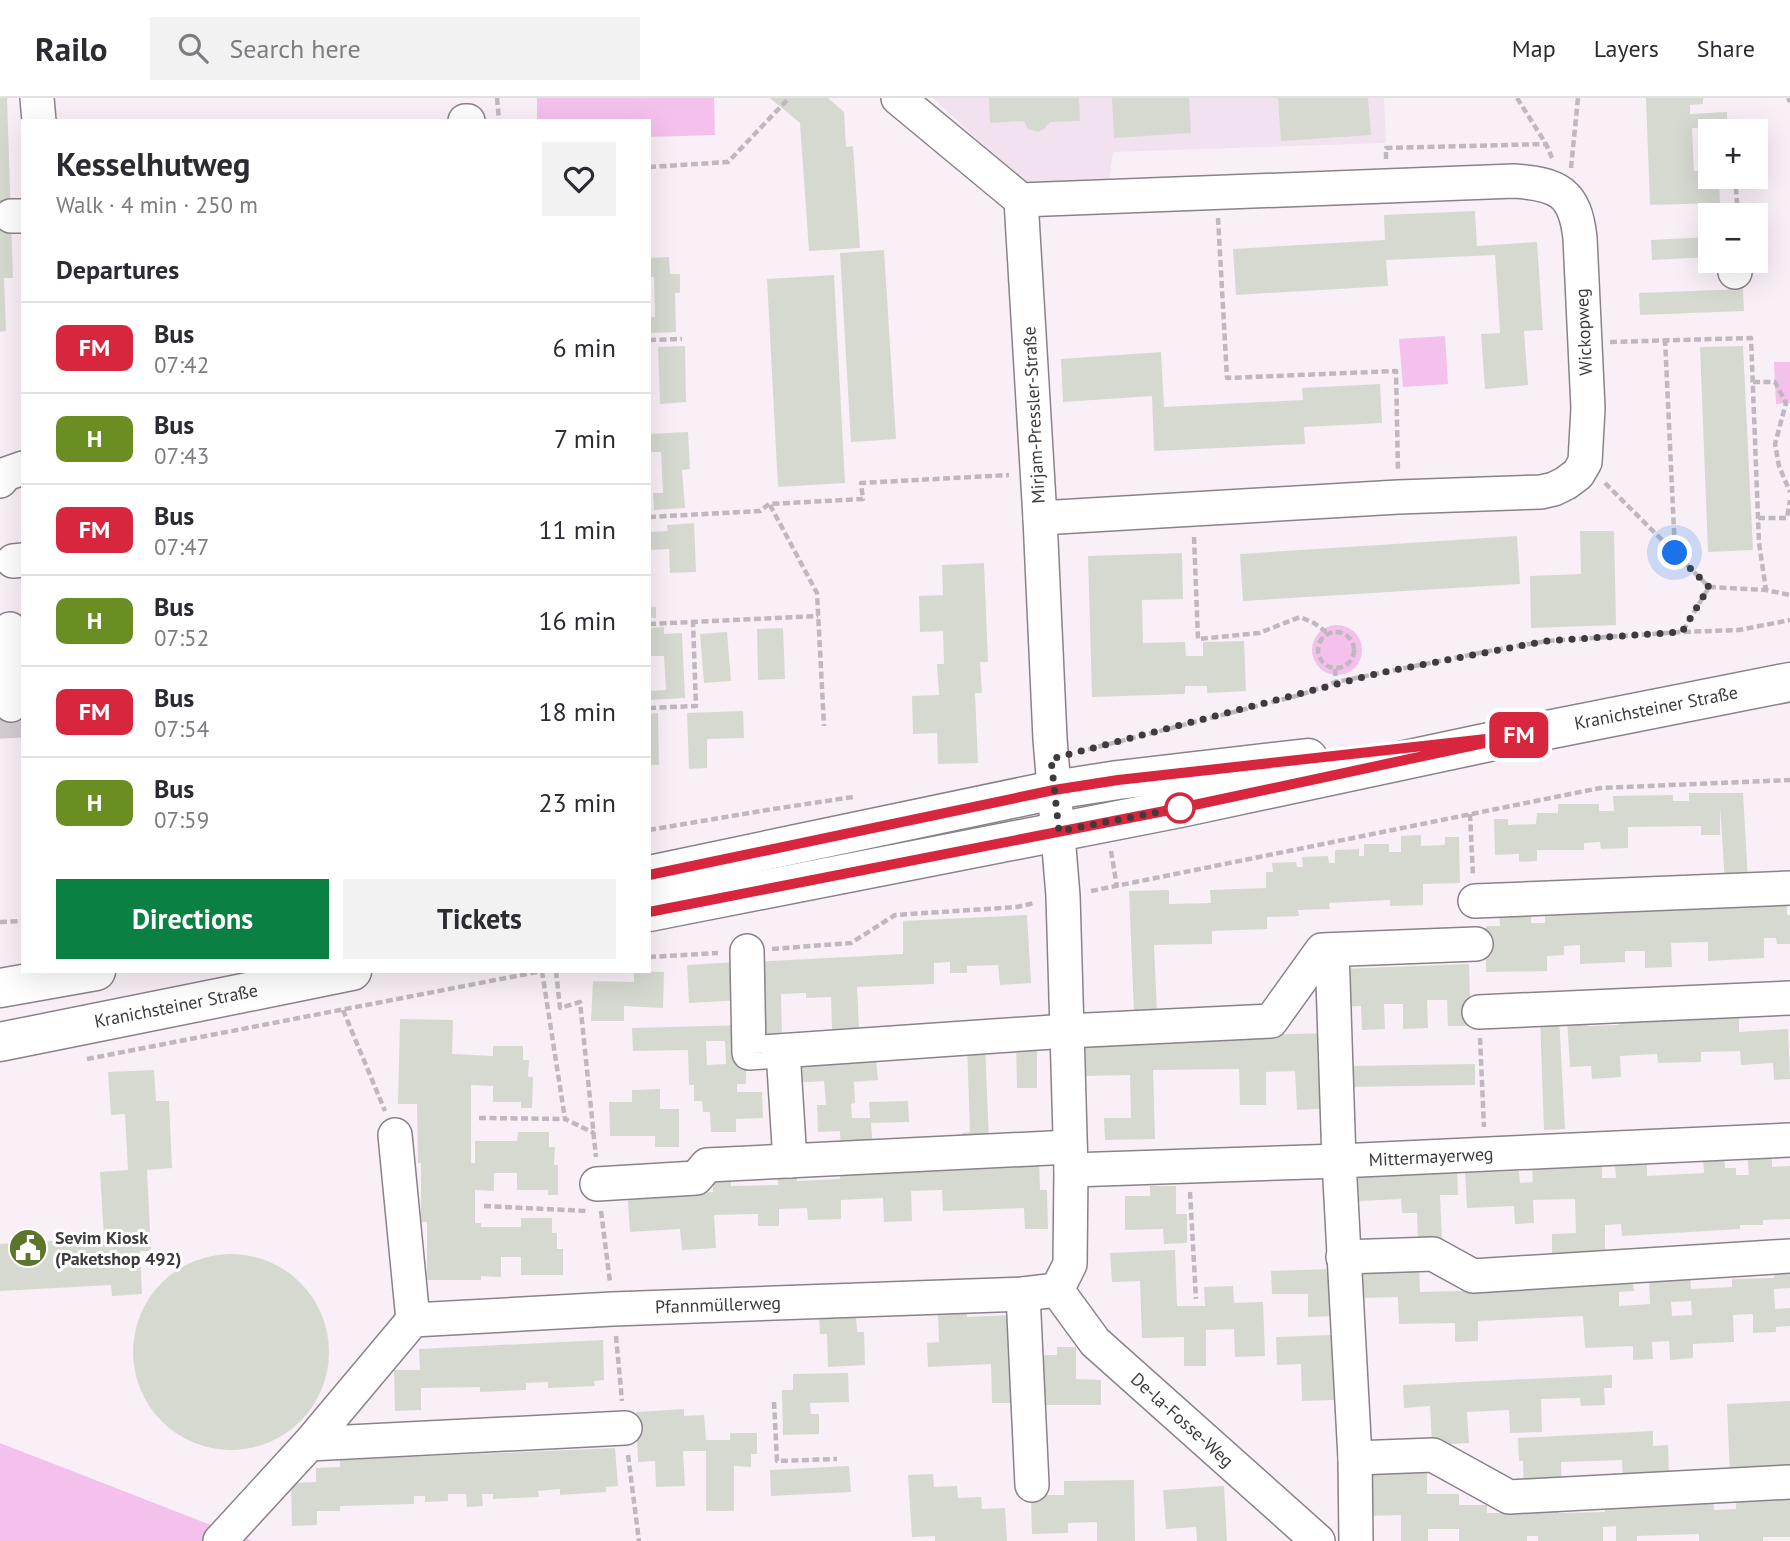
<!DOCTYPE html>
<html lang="en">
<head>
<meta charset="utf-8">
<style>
	:root { --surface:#fff; --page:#f2f2f3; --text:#2b2b33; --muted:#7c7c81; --line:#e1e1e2; --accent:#0b8043 }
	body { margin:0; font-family:"PT Sans",sans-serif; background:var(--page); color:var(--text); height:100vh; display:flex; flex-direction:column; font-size:26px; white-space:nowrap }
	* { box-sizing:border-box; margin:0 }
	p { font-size:23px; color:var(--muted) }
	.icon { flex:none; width:38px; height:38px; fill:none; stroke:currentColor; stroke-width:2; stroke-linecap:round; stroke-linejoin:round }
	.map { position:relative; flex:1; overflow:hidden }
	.panel { position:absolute; left:21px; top:21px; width:630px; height:854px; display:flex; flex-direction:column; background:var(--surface); border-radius:0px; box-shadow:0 7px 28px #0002 }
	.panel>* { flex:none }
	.badge { padding:0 14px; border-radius:10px; font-size:24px; line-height:46px }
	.controls { position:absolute; left:1698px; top:21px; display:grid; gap:14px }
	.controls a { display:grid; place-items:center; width:70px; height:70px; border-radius:0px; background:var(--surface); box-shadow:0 7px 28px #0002; font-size:35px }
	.you { position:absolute; width:35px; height:35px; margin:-18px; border:5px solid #fff; border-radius:50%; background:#1a73e8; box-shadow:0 0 0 10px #1a73e833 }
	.map>.badge { position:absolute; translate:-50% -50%; box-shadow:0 0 0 4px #fff }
	h2 { padding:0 35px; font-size:26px; line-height:63px }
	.round { display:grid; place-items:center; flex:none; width:74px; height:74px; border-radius:0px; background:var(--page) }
	.summary { display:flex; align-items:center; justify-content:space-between; height:119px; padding:0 35px }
	h1 { font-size:33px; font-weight:600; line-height:52px }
	.cta { display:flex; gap:14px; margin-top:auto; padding:14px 35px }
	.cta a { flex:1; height:80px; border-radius:0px; background:var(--accent); color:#fff; font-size:28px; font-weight:600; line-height:80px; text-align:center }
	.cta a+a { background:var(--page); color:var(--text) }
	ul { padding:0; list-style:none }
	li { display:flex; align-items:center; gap:21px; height:91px; padding:0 35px; border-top:2px solid var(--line) }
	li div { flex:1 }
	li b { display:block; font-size:26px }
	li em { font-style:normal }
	li .badge { min-width:77px; font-weight:700; text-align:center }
	header { display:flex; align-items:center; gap:42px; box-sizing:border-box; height:98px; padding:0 35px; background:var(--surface); border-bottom:2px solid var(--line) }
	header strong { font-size:33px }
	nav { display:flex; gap:38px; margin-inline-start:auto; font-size:24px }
	.search { width:490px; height:63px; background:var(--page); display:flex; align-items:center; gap:18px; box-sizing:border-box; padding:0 24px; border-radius:0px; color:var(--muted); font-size:26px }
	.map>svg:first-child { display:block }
	.built { fill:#f2e2ef }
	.green { fill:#f4c0ec }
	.building { fill:#d5d9d0; fill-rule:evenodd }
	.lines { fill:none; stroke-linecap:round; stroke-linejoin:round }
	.minor-tunnel { stroke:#d4ccd2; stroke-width:33; stroke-dasharray:33 17; stroke-linecap:butt }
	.minor-casing { stroke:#8a8289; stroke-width:36 }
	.major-casing { stroke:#8a8289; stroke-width:41 }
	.path { stroke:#c0b8be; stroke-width:4.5; stroke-dasharray:7 3.5; stroke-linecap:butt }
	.minor { stroke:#fff; stroke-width:33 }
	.major { stroke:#fff; stroke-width:38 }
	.line-casing { stroke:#fff; stroke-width:16 }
	.line { stroke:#d7263d; stroke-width:10 }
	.walk { stroke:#3e3a3d; stroke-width:7; stroke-dasharray:0 12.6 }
	.stop-dot { fill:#fff; stroke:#d7263d; stroke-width:3.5 }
	.labels { text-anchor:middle; stroke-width:6; stroke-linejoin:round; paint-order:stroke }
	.street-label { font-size:18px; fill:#3e3a3d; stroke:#fff }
	.poi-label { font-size:18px; font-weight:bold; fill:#3e3a3d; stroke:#fff; text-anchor:start }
</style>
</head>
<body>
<header>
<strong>Railo</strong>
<div class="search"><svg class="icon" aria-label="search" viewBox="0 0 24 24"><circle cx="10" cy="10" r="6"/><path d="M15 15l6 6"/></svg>Search here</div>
<nav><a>Map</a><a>Layers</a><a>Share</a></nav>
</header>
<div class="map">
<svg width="1790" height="1443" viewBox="0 0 1790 1443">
	<rect width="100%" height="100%" fill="#f9f0f7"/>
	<path class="built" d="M933,0H1384L1386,45L1113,54L1109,84L1027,88Z"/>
	<g class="green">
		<path d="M537,0H714L715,37L649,39V23H537Z"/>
		<path d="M1445,238L1448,286L1403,289L1399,241Z"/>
		<path d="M1774,264H1790V305L1776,306Z"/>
		<circle cx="1337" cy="552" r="25"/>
		<path d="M0,1345L252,1443H0Z"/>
	</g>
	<g class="building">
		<path d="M0,0H7L13,180H4L6,233L0,234Z"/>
		<path d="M770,0H828L844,14L846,49L853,48L860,150L809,153L800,25Z"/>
		<path d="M989,0H1079L1080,23L1050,24L1044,31L1038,34L1028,31L1024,23L990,25Z"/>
		<path d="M1112,0H1189L1191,35L1114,40Z"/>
		<path d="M1278,0H1368L1371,37L1281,43Z"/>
		<path d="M1646,0H1703V6L1690,7V16L1727,14V29L1692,30L1694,73H1707L1708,84H1719L1720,105L1650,107Z"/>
		<path d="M1475,113L1477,148L1537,144L1543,232L1524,233L1528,287L1485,291L1481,236L1500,235L1495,157L1386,162L1388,188L1236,197L1233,151L1385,142L1384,117Z"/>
		<path d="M1710,139V159L1652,162L1651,142Z"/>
		<path d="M884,152L896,341L851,344L840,155Z"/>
		<path d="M669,159L670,176H680V195H675L676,234L649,235V219H655L654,179H649V160Z"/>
		<path d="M834,177L845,385L778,389L767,181Z"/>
		<path d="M1743,191L1744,213L1640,217L1639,195Z"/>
		<path d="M685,248L686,304L660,306L658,249Z"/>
		<path d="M1743,248L1753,452L1708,454L1700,249Z"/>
		<path d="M1161,254L1164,309L1303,302L1302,290L1380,286L1382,325L1304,329L1305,346L1154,353L1152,298L1063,304L1061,261Z"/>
		<path d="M688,334L690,371L682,372L685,410L654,412L653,395H663L661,354H649V336Z"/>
		<path d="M694,425L696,474L670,475L669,451L649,452V434L668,433L667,427Z"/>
		<path d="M1580,433H1614L1616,527L1531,530L1530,478L1581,476Z"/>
		<path d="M1517,438L1520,486L1243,503L1240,456Z"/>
		<path d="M1182,455L1183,501L1142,502L1143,545L1185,544L1186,558H1203V544L1244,543L1246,593L1207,595V588H1185V596L1092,599L1088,458Z"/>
		<path d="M984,465L988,564H980L982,595H975L978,665L938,666L937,635L913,636L912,598L939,597L937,566H944L943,533L920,534L919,498L943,497L942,467Z"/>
		<rect x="649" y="509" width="7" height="11"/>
		<path d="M664,529V536L682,535L685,600L649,602V593L666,592L664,558H649V530Z"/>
		<path d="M783,530L785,581L758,582L757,531Z"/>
		<path d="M727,534L731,583L704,585L700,536Z"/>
		<path d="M743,613L744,640L707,641V670L689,671L687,615Z"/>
		<path d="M658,615L659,667H649V616Z"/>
		<path d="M1689,695H1743L1748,783L1725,785L1720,708V737H1701V728L1628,729V750L1601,751L1600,744L1584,745V752H1537V763L1519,764V756L1495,757L1494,721H1508V727L1536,726L1537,715H1558V706H1599V713H1614L1613,698L1673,697V703H1689Z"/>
		<path d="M1421,737V748L1445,747V739H1459L1460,785L1423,786V807L1390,808V802L1329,805L1330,811L1298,812L1299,818L1267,819V831L1212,833V846L1154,847L1157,915H1134L1129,793L1169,792V806L1211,805L1210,792L1266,790V774H1273L1272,765L1296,764L1297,769H1303L1302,759L1328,758L1329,765H1335V752L1359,751V758H1364V746H1389V754H1401V738Z"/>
		<path d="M1787,802V817H1790V846H1777L1776,840H1764V860L1708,863V844L1671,845L1672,869L1645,870V853H1625V864L1580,866V847L1564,848V857L1547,858V873L1486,874V828H1500L1499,816L1531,815V825H1545V814Z"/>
		<path d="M1027,817L1031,885L1000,887L998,867L967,868V875H950V864L934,865V886L857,889L859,930L832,931L831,899L806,900V895L781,896L782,938H757L754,864L903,856V823Z"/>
		<path d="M739,864L742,902L689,905L687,867Z"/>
		<path d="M1469,866L1471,928H1448L1447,902H1427L1428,930L1403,931V906H1384L1385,931L1362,932L1361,908L1341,909L1339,871Z"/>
		<path d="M634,873L664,874L663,910L624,908V923H591L593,883L634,884Z"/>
		<path d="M1712,913H1739V934L1788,931L1790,981L1774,982L1773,965L1741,967L1740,953L1701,954V964L1658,965L1657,956L1620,958L1621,979L1592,981L1591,968L1570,969L1567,921L1587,920L1588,928L1619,927L1618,917L1712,921Z"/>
		<path d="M1559,918L1565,1031L1544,1032L1540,919Z"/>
		<path d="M400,921L453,922L452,956L493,958V948H523V962H529L528,979H533L532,1010H521V1004H493V988L471,987V1065H475V1043H517L518,1034H549V1049H555L554,1067H558V1097H548V1092H517V1075H494V1093L475,1092V1125H481V1129H521V1120H552V1135H557V1151H563V1177H521V1159H501V1179L481,1178V1182H427V1124H421V1065H418L417,1006H398Z"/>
		<path d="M745,927L746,986H737V994H762L763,1020L736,1021V1034H711L710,1014H703L702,1003H694V987H689L688,952L633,953L632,930ZM706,943H725L726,966L707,967Z"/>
		<path d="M1330,935L1331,953L1317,954L1318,969L1331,968L1333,1010L1297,1012L1295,973L1266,974V1007H1240L1239,971L1153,972L1155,1041L1105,1042L1104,1020H1131L1130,977L1085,978V941Z"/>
		<path d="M1016,944H1037V990H1017Z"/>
		<path d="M967,946H985L989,1045L963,1046L962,1035L970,1034Z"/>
		<path d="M875,952L878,982L854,984L855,1005L851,1006L852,1020H870L869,1004L908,1003L909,1024L871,1025L873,1054L841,1056L840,1033L818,1034L817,1007H826L824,983L793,985L792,958Z"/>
		<path d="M1475,966V987L1346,989L1345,968Z"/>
		<path d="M154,972L156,1003H169L172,1070L147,1072L151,1153H140L142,1196L112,1198L111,1187L0,1193V1146L104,1140L100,1074L128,1072L125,1016L111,1017L108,974Z"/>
		<path d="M660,991V1011H679V1049H655V1038H610L609,1004H632V992Z"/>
		<path d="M1772,1055V1069L1790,1068V1121L1763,1122V1127H1740V1131L1622,1138L1621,1126L1605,1127V1158L1552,1159V1136L1576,1135L1575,1101L1533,1102L1534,1125L1515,1126L1514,1108L1467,1110L1465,1075L1519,1073L1520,1085L1533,1084L1532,1069L1602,1067V1080H1616L1615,1065L1647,1063V1078L1704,1075L1703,1059L1724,1057L1725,1070H1736V1077H1749L1747,1056Z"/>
		<path d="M1039,1063L1040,1092H1047L1048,1131H1025L1024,1110L943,1113L942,1092L911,1093L912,1123L884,1124L883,1100L841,1102V1121L808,1122L807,1110L779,1111V1128H758V1116L714,1117L716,1150L682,1152L680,1131L630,1134L627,1090L677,1096L713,1094V1073H730L731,1088L778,1087V1076L797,1075V1083L840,1081V1069Z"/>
		<path d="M1457,1072L1458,1097H1440L1442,1143L1418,1144L1417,1115H1402L1401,1101L1359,1103L1358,1077Z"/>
		<path d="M1150,1088H1176V1116H1187V1145L1164,1146L1163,1131L1125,1132V1098H1150Z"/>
		<path d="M1175,1152L1177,1208H1205L1204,1189L1233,1188L1234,1205L1263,1204L1265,1258L1235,1259L1234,1231L1206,1232V1268H1184V1239L1142,1240L1140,1183L1112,1184L1110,1155Z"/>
		<circle cx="231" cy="1254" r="98"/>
		<path d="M1419,1168L1420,1194L1463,1193V1187L1632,1173L1634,1193L1619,1194V1208L1650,1206L1649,1183H1665V1174L1690,1173L1691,1191L1732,1189V1181L1774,1180V1173L1790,1172V1190L1774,1191L1775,1211L1790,1210V1228L1776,1229V1234L1753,1235V1216L1733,1217L1734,1244L1693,1246V1260L1670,1262L1669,1243L1652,1244L1653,1261L1633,1262V1248L1585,1250L1583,1218L1478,1223V1243L1455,1244V1225L1399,1226L1398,1199L1354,1200L1353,1170ZM1691,1203L1692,1217L1672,1218L1671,1204Z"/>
		<path d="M1331,1171L1332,1218L1308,1219V1196H1272L1271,1173Z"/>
		<path d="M967,1214V1219L1012,1217L1015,1305H992L991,1266L928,1269L927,1245L939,1244L938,1215Z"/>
		<path d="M856,1217L857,1234H864L865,1267L828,1269L827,1236H820L819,1219Z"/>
		<path d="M1332,1237L1334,1302L1302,1303L1301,1266L1277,1267L1276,1239Z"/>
		<path d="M603,1242L604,1282L594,1283L595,1288L548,1290V1284L526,1285V1292L480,1294V1289L421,1290V1312L395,1313L394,1272H420L419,1251Z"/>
		<path d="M1057,1249H1076V1281L1101,1282V1307H1036L1037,1257H1057Z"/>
		<path d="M848,1275L849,1304L810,1305L811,1316H819V1336L783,1337L782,1292H793V1276Z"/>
		<path d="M1612,1277V1290H1604L1605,1307L1581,1308L1580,1300L1541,1301L1542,1334L1510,1335L1509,1312L1467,1314L1469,1345L1432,1347L1430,1308L1404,1310L1403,1287Z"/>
		<path d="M1790,1303V1376L1730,1378L1727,1306Z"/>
		<path d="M684,1311V1318L704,1317L706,1342H730V1335H757V1356H751V1369L734,1368V1413H706V1353H683L685,1388L656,1389L655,1363L638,1364L636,1314Z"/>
		<path d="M1653,1333V1348L1668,1347L1669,1376L1623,1384L1622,1362L1561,1364L1562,1388L1524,1390L1523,1363H1519L1518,1340Z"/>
		<path d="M615,1350L618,1388L606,1389V1394L560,1397V1391L538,1393L539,1399L493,1401V1396H482L483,1408L467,1409L466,1396H448V1403L425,1404V1398H414V1406L340,1408V1413H317V1427L292,1428L291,1385L316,1384V1370L340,1369V1362Z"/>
		<path d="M849,1368L851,1394L771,1398L770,1372Z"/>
		<path d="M1427,1375V1396H1459V1407H1487V1415H1529L1528,1409H1559V1415L1605,1414V1405L1713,1393L1714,1412L1736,1411V1394L1762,1393L1763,1402H1790V1439H1763V1443H1699V1436L1637,1438V1443H1616V1428L1603,1429V1443H1538V1438H1527V1443H1459V1431H1428V1443H1401V1417L1364,1418L1363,1377Z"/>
		<path d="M933,1376L934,1389L957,1388L958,1400L981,1399L982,1411L1005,1410L1007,1443H935V1438L912,1439L908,1377Z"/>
		<path d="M1134,1382L1135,1443H1097V1424L1068,1425V1435L1032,1436L1031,1397H1064V1383Z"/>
		<path d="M1224,1388L1227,1443H1197L1196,1429L1166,1431L1163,1392Z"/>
	</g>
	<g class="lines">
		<path class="minor-tunnel" d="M11,607L13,641"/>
		<g class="minor-casing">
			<g id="minor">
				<path d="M37,0L39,23"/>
				<path d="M898,0L1021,102L1040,420L1050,641L1063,798L1067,933L1071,1072L1070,1166L1057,1192"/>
				<path d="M465,23H468"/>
				<path d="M1021,102L1514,83C1558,86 1575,94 1580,140L1588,310L1585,364L1578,376L1566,385L1554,391L1541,394L1398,399L1040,420"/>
				<path d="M11,118H23"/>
				<path d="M1734,163L1735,174"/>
				<path d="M0,383L6,376L23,370"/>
				<path d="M13,463L23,462"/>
				<path d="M10,531L11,607"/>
				<path d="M1475,803L1790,790"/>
				<path d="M1332,852L1339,1063L1355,1360L1356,1443"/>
				<path d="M747,853L749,955L1067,933L1271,923L1322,852L1476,846"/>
				<path d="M1479,914L1790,900"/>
				<path d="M783,953L790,1063"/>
				<path d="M395,1037L413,1222"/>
				<path d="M1071,1072L1339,1063L1790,1042"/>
				<path d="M597,1086L696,1080L707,1067L1070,1049"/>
				<path d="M1343,1159L1433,1156L1473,1178L1790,1158"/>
				<path d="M1057,1192L1095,1244L1318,1443"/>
				<path d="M1023,1196L1032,1387"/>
				<path d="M309,1346L625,1330"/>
				<path d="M1355,1360L1433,1357L1509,1399L1790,1384"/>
				<path d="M220,1443L309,1346L413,1222L613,1211L1023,1196L1057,1192"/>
			</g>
		</g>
		<g class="major-casing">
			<g id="major">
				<path d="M649,777L1054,692L1118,682L1308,660"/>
				<path d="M649,814L1180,710L1522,637L1790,584"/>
				<path d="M0,890L96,873"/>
				<path d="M0,944L352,873"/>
			</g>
		</g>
		<g class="path">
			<path d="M497,0L499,22"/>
			<path d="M1517,0L1546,46L1552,60"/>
			<path d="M1788,0L1790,4"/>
			<path d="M1702,40H1710"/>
			<path d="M1386,61V50L1546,46"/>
			<path d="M649,69L728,64L789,0"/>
			<path d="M1571,70L1578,0"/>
			<path d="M1735,79L1738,117"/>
			<path d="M1218,120L1227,280L1396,273L1398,373"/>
			<path d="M1665,241L1675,454"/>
			<path d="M649,242L682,241"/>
			<path d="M1610,244L1751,240L1759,445L1766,492"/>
			<path d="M1753,284H1775L1786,305L1775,346L1779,368L1790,394"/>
			<path d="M1605,385L1709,489L1766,492L1790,497"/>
			<path d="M770,407L817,495L824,628"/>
			<path d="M649,419L760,413L769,406L863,401L861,385L1009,377"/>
			<path d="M1758,420H1787L1790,402"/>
			<path d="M1194,439L1198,541L1259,535L1300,519L1314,525L1329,536"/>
			<path d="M649,526L818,518"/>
			<path d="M1683,533L1709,489"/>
			<circle cx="1336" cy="552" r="18"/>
			<path d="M1335,571L1336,584"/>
			<path d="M649,610L696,608L693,524"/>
			<path d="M1078,654L1300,597L1336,584L1494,552L1547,543L1682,534L1739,532L1790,522"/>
			<path d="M1470,716L1473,778"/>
			<path d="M649,732L773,711L853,699"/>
			<path d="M1111,753L1117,789"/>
			<path d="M1091,793L1600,690L1790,682"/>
			<path d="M0,824L23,823"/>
			<path d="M772,851L851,845L895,817L1017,809L1034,805"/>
			<path d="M649,859L718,855"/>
			<path d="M542,873L565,1021L594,1035"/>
			<path d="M556,873L560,910L580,904L596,1059"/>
			<path d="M343,912L385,1013"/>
			<path d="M1480,940L1484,1029"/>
			<path d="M87,961L542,873"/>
			<path d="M479,1020L565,1021"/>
			<path d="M1190,1094L1196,1201"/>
			<path d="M484,1108L586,1113"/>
			<path d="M601,1113L610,1184"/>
			<path d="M616,1238L622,1303"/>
			<path d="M774,1304L777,1363L837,1361"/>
			<path d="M628,1357L639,1443"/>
		</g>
		<use href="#minor" class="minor"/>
		<use href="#major" class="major"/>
	</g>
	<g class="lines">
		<g class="line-casing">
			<path id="line" d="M649,777L1054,692L1118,682L1522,637L1180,710L649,814"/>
		</g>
		<use href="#line" class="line"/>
		<path class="walk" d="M1180,710L1059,733L1051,661L1379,575L1546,543L1682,534L1709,489L1675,455"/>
	</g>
	<defs>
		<g id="civic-disc" transform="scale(2.0125)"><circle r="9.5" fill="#5b762a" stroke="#fff"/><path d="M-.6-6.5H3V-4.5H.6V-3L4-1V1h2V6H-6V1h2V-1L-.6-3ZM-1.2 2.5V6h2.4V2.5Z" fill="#fff"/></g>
	</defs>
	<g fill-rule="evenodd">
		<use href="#civic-disc" x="28" y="1150"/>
	</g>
	<circle class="stop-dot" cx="1180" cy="710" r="14"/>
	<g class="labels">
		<g class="street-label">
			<text transform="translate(1584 234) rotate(-93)" y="6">Wickopweg</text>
			<text transform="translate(1034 317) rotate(-93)" y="6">Mirjam-Pressler-Straße</text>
			<text transform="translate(1656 610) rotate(-11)" y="6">Kranichsteiner Straße</text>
			<text transform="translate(176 908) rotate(-11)" y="6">Kranichsteiner Straße</text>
			<text transform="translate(1431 1059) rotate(-3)" y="6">Mittermayerweg</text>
			<text transform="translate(718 1207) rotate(-2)" y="6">Pfannmüllerweg</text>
			<text transform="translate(1182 1322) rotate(42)" y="6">De-la-Fosse-Weg</text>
		</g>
		<g class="poi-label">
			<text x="55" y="1146">Sevim Kiosk<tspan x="55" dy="21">(Paketshop 492)</tspan></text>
		</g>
	</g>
</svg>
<div class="controls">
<a>+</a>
<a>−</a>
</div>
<div class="you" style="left:1675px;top:455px"></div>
<b class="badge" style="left:1519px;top:637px;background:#d7263d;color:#fff">FM</b>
<section class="panel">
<div class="summary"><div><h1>Kesselhutweg</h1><p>Walk · 4 min · 250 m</p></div><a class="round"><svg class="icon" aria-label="heart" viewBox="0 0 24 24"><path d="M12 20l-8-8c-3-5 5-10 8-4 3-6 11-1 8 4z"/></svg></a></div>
<h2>Departures</h2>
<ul>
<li><span class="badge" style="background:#d7263d;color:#fff">FM</span><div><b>Bus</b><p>07:42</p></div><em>6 min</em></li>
<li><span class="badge" style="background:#6b8e23;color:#fff">H</span><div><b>Bus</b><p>07:43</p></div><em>7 min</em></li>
<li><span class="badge" style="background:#d7263d;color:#fff">FM</span><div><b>Bus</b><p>07:47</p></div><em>11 min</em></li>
<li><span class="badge" style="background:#6b8e23;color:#fff">H</span><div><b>Bus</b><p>07:52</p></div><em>16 min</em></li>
<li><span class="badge" style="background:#d7263d;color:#fff">FM</span><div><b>Bus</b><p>07:54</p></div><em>18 min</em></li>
<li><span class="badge" style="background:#6b8e23;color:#fff">H</span><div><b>Bus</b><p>07:59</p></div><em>23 min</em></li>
</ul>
<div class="cta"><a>Directions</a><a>Tickets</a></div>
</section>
</div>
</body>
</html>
